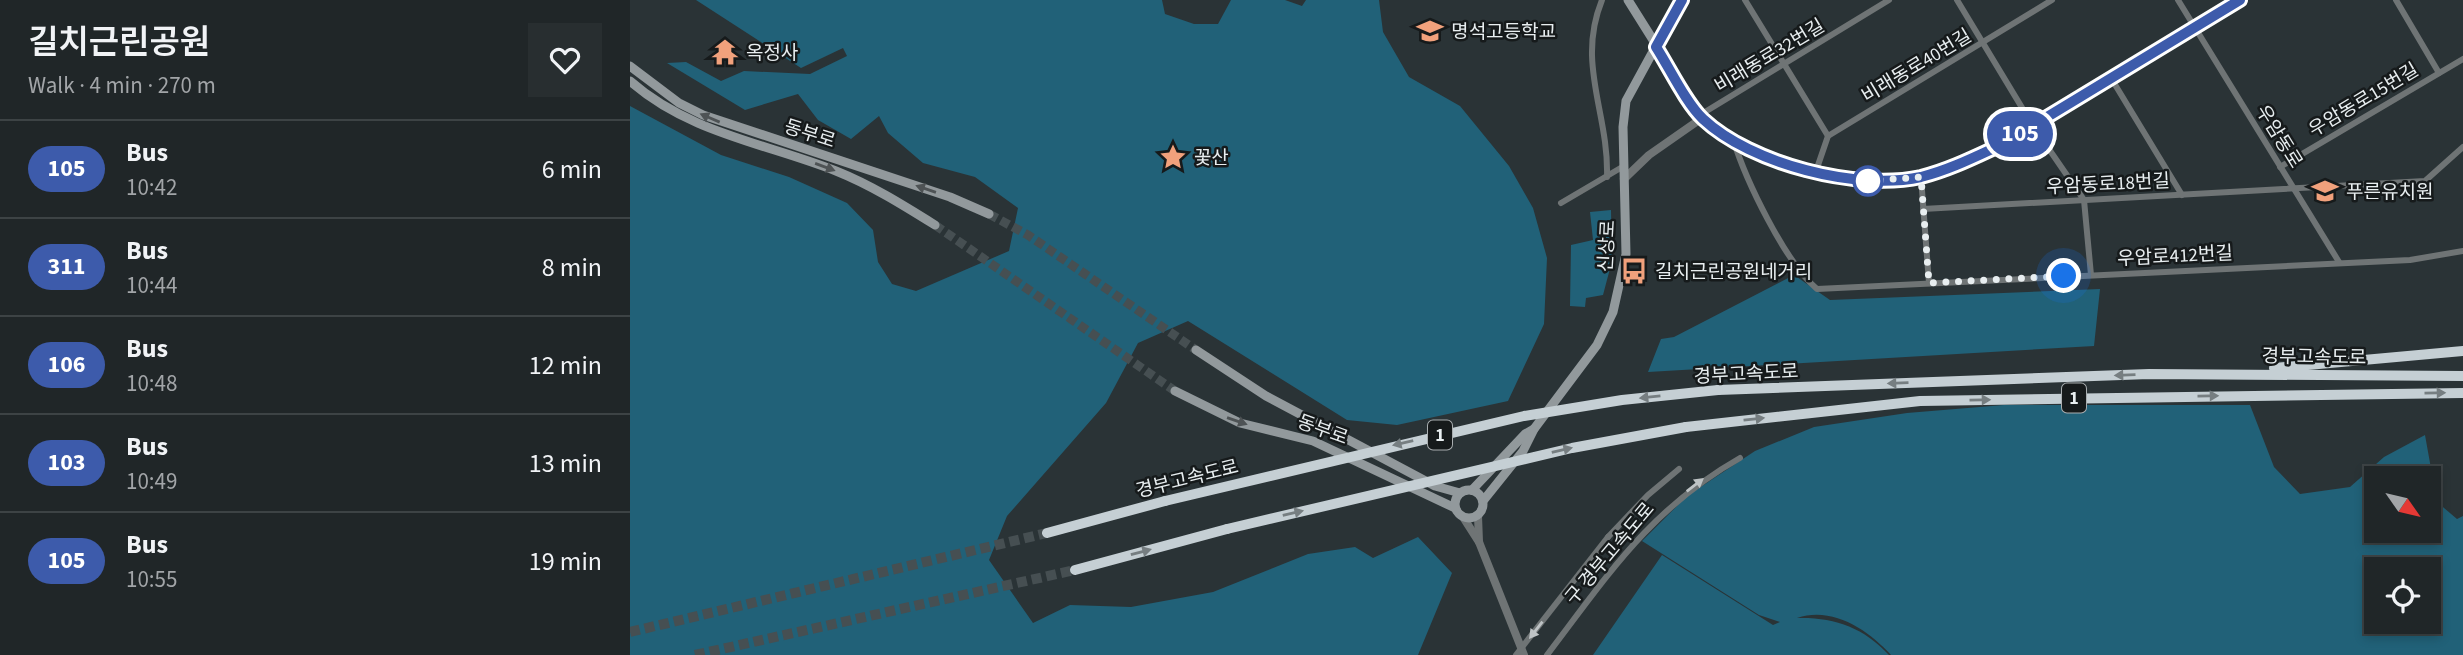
<!DOCTYPE html>
<html lang="en">
<head>
<meta charset="utf-8">
<style>
	:root { --surface:#202628; --page:#282e30; --text:#f1f3f6; --muted:#a2a5a8; --line:#3d4345 }
	body { margin:0; font-family:"Source Sans 3","Noto Sans KR",sans-serif; background:var(--page); color:var(--text); height:100vh; display:flex; flex-direction:column; font-size:26px; white-space:nowrap }
	* { box-sizing:border-box; margin:0 }
	p { font-size:23px; color:var(--muted) }
	.icon { flex:none; width:38px; height:38px; fill:none; stroke:currentColor; stroke-width:2; stroke-linecap:round; stroke-linejoin:round }
	.map { position:relative; flex:1; overflow:hidden }
	.drawer { display:flex; flex-direction:column; background:var(--surface); width:630px }
	.drawer>* { flex:none }
	.badge { padding:0 14px; border-radius:23px; font-size:24px; line-height:46px }
	.needle { width:46px; rotate:124deg }
	.fabs { position:absolute; left:1734px; top:466px; display:grid; gap:14px }
	.fabs a { display:grid; place-items:center; width:77px; height:77px; border-radius:0px; background:var(--surface); box-shadow:0 4px 10px #0003,0 0 0 2px var(--line); font-size:35px }
	.you { position:absolute; width:35px; height:35px; margin:-18px; border:5px solid #fff; border-radius:50%; background:#1a73e8; box-shadow:0 0 0 10px #1a73e833 }
	.map>.badge { position:absolute; translate:-50% -50%; box-shadow:0 0 0 4px #fff }
	.round { display:grid; place-items:center; flex:none; width:74px; height:74px; border-radius:0px; background:var(--page) }
	.summary { display:flex; align-items:center; justify-content:space-between; height:119px; padding:0 28px }
	h1 { font-size:33px; font-weight:600; line-height:52px }
	ul { padding:0; list-style:none }
	li { display:flex; align-items:center; gap:21px; height:98px; padding:0 28px; border-top:2px solid var(--line) }
	li div { flex:1 }
	li b { display:block; font-size:26px }
	li em { font-style:normal }
	li .badge { min-width:77px; font-weight:700; text-align:center }
	main { display:flex; flex:1; min-height:0 }
	.map>svg:first-child { display:block }
	.green { fill:#216178; fill-rule:evenodd }
	.lines { fill:none; stroke-linecap:round; stroke-linejoin:round }
	.secondary-tunnel { stroke:#464f52; stroke-width:9; stroke-dasharray:9 4.5; stroke-linecap:butt }
	.motorway-tunnel { stroke:#464f52; stroke-width:10; stroke-dasharray:10 5; stroke-linecap:butt }
	.minor { stroke:#6f7475; stroke-width:6 }
	.tertiary { stroke:#6f7475; stroke-width:8 }
	.secondary { stroke:#92999c; stroke-width:9 }
	.motorway { stroke:#c5cfd4; stroke-width:10 }
	.minor-bridge { stroke:#6f7475; stroke-width:6 }
	.motorway-bridge { stroke:#c5cfd4; stroke-width:10 }
	.oneway { fill:#4e5355 }
	.oneway2 { fill:#767e81 }
	.oneway3 { fill:#bec3c5 }
	.line-casing { stroke:#fff; stroke-width:16 }
	.line { stroke:#3d5bab; stroke-width:10 }
	.walk { stroke:#e8eef0; stroke-width:7; stroke-dasharray:0 12.6 }
	.stop-dot { fill:#fff; stroke:#3d5bab; stroke-width:3.5 }
	.labels { text-anchor:middle; stroke-width:5; stroke-linejoin:round; paint-order:stroke }
	.shield { fill:#161a1b; stroke:#a9aeb0; stroke-width:2 }
	.shield-label { font-size:18px; font-weight:bold; fill:#e8eef0 }
	.poi-label { font-size:19px; fill:#e8eef0; stroke:#161a1b; text-anchor:start }
	.street-label { font-size:19px; fill:#e8eef0; stroke:#161a1b }
</style>
</head>
<body>
<main>
<section class="drawer">
<div class="summary"><div><h1>길치근린공원</h1><p>Walk · 4 min · 270 m</p></div><a class="round"><svg class="icon" aria-label="heart" viewBox="0 0 24 24"><path d="M12 20l-8-8c-3-5 5-10 8-4 3-6 11-1 8 4z"/></svg></a></div>
<ul>
<li><span class="badge" style="background:#3d5bab;color:#fff">105</span><div><b>Bus</b><p>10:42</p></div><em>6 min</em></li>
<li><span class="badge" style="background:#3d5bab;color:#fff">311</span><div><b>Bus</b><p>10:44</p></div><em>8 min</em></li>
<li><span class="badge" style="background:#3d5bab;color:#fff">106</span><div><b>Bus</b><p>10:48</p></div><em>12 min</em></li>
<li><span class="badge" style="background:#3d5bab;color:#fff">103</span><div><b>Bus</b><p>10:49</p></div><em>13 min</em></li>
<li><span class="badge" style="background:#3d5bab;color:#fff">105</span><div><b>Bus</b><p>10:55</p></div><em>19 min</em></li>
</ul>
</section>
<div class="map">
<svg width="1833" height="655" viewBox="0 0 1833 655">
	<rect width="100%" height="100%" fill="#2a3336"/>
	<g class="green">
		<path d="M66,0H532L535,14L564,24H588L601,0H655L672,6L676,0H749L753,32L779,77L830,106L879,166L903,208L917,258L914,324L878,401L767,425L717,420L558,321L508,343L476,403L377,516L359,560L403,623L440,605L501,607L583,592L678,554L725,547L743,558L788,537L822,573L788,655H0V106L91,155L159,177L217,203L243,230L248,262L262,284L286,291L379,251L388,208L345,177L293,163L258,133L249,116L221,139L188,120L168,94L115,110L37,63L56,62L91,81L114,71L180,74L217,56L213,48L171,68Z"/>
		<path d="M981,210L982,261L973,295L956,298L955,307L940,306L941,245L963,240L960,212Z"/>
		<path d="M1164,275L1200,300L1470,289L1464,346L1018,372L1031,339L1044,337Z"/>
		<path d="M1374,405H1620L1644,467L1670,494L1720,487L1754,457L1795,435L1807,502L1827,519L1833,516V655H1261C1238,630 1203,606 1167,618C1204,617 1233,627 1259,655H963L1032,555L1143,625L1150,622L1129,615L1012,541L1057,496L1125,451L1184,427L1277,413ZM1746,478H1799V530H1746ZM1746,569H1799V621H1746Z"/>
	</g>
	<g class="lines">
		<g class="secondary-tunnel">
			<path d="M359,214L398,235L566,350"/>
			<path d="M305,225L545,391"/>
		</g>
		<g class="motorway-tunnel">
			<path d="M0,632L417,533"/>
			<path d="M65,655L445,570"/>
		</g>
		<g class="minor">
			<path d="M972,0C946,64 979,113 977,177"/>
			<path d="M1115,0L1198,136"/>
			<path d="M1327,0L1403,126L1454,200L1461,275"/>
			<path d="M1548,0L1709,262"/>
			<path d="M1766,0L1809,73"/>
			<path d="M1481,78L1552,195"/>
			<path d="M1070,115L1259,0"/>
			<path d="M1103,139C1116,181 1155,262 1187,289L1780,260L1833,251"/>
			<path d="M1650,167L1833,59"/>
			<path d="M1186,171L1198,136L1422,0"/>
			<path d="M1291,177L1299,283"/>
			<path d="M931,203L994,166"/>
			<path d="M1293,209L1795,181L1833,147"/>
			<path d="M978,537L1018,495L1049,469"/>
			<path d="M917,655C978,575 1020,509 1110,458"/>
		</g>
		<g class="tertiary">
			<path d="M1026,46L1052,0"/>
			<path d="M994,179L1019,155L1072,118"/>
			<path d="M848,516L849,542L894,655"/>
			<path d="M833,517L849,542"/>
		</g>
		<g class="secondary">
			<path d="M998,0L1072,118L1103,139L1152,162L1241,182L1291,177L1332,163L1371,145L1610,0"/>
			<path d="M0,66L49,103L73,115L320,197L359,214"/>
			<path d="M0,81C59,133 135,143 206,171C241,185 273,205 305,225"/>
			<path d="M566,350L636,396L805,486L830,493"/>
			<path d="M545,391L610,423L683,441L825,508"/>
			<circle cx="839" cy="504" r="14"/>
			<path d="M842,490L895,434L904,429"/>
			<path d="M853,501L893,451L904,429L967,345L983,312L996,254L993,127L996,101L1026,46"/>
		</g>
		<g class="motorway">
			<path d="M1644,368L1833,351"/>
			<path d="M1088,390L1519,374L1833,376"/>
			<path d="M1056,427L1290,401L1833,393"/>
			<path d="M417,533L535,501"/>
			<path d="M445,570L597,529"/>
		</g>
		<path class="minor-bridge" d="M886,655L978,537"/>
		<g class="motorway-bridge">
			<path d="M535,501L894,416L992,400L1088,390"/>
			<path d="M597,529L942,448L1056,427"/>
		</g>
	</g>
	<defs><path id="oneway-solid" d="M-6-.8H1V-3.2L6.5 0L1 3.2V.8H-6Z" transform="scale(1.75)"/></defs>
	<g class="oneway">
		<use href="#oneway-solid" transform="translate(80 118) rotate(-157)"/>
		<use href="#oneway-solid" transform="translate(195 167) rotate(20)"/>
		<use href="#oneway-solid" transform="translate(296 189) rotate(-161)"/>
		<use href="#oneway-solid" transform="translate(607 421) rotate(19)"/>
	</g>
	<g class="oneway2">
		<use href="#oneway-solid" transform="translate(1495 375) rotate(178)"/>
		<use href="#oneway-solid" transform="translate(1268 383) rotate(178)"/>
		<use href="#oneway-solid" transform="translate(1805 393) rotate(-1)"/>
		<use href="#oneway-solid" transform="translate(1578 396) rotate(-1)"/>
		<use href="#oneway-solid" transform="translate(1020 397) rotate(174)"/>
		<use href="#oneway-solid" transform="translate(1350 400) rotate(-1)"/>
		<use href="#oneway-solid" transform="translate(1124 419) rotate(-6)"/>
		<use href="#oneway-solid" transform="translate(773 443) rotate(167)"/>
		<use href="#oneway-solid" transform="translate(932 450) rotate(-13)"/>
		<use href="#oneway-solid" transform="translate(663 513) rotate(-13)"/>
		<use href="#oneway-solid" transform="translate(511 552) rotate(-15)"/>
	</g>
	<g class="oneway3">
		<use href="#oneway-solid" transform="translate(1065 485) rotate(-38)"/>
		<use href="#oneway-solid" transform="translate(906 630) rotate(128)"/>
	</g>
	<g class="lines">
		<g class="line-casing">
			<path id="line" d="M1052,0L1026,47C1039,67 1056,103 1073,119C1121,164 1227,191 1291,177C1319,170 1345,157 1371,145L1610,0"/>
		</g>
		<use href="#line" class="line"/>
		<path class="walk" d="M1238,181L1291,177L1299,283L1434,276"/>
	</g>
	<defs>
		<g id="school-bare" transform="scale(2.1)"><path d="M0-5L7-2L0 1L-7-2ZM-4 1L0 2.5L4 1V4Q0 6-4 4Z" fill="#f1a17c" stroke="#161a1b" stroke-width="2.5" paint-order="stroke"/></g>
		<g id="temple-bare" transform="scale(2.1)"><path d="M0-6L5-2H3V0L6.5 2.5H4V6H1.5V3h-3V6H-4V2.5H-6.5L-3 0V-2H-5Z" fill="#f1a17c" stroke="#161a1b" stroke-width="2.5" paint-order="stroke"/></g>
		<g id="sight-bare" transform="scale(2.1)"><path d="M0-6L1.8-2.2L6-1.7L2.9 1.2L3.7 5.4L0 3.3L-3.7 5.4L-2.9 1.2L-6-1.7L-1.8-2.2Z" fill="#f1a17c" stroke="#161a1b" stroke-width="2.5" paint-order="stroke"/></g>
		<g id="bus-bare" transform="scale(2.1)"><path d="M-5-6H5V4H4V6H2V4H-2V6H-4V4H-5ZM-3.5-4V0h7V-4ZM-3.5 1.2v1.5H-2V1.2ZM2 1.2v1.5H3.5V1.2Z" fill="#f1a17c" stroke="#161a1b" stroke-width="2.5" paint-order="stroke"/></g>
	</defs>
	<g fill-rule="evenodd">
		<use href="#school-bare" x="800" y="31"/>
		<use href="#temple-bare" x="95" y="52"/>
		<use href="#sight-bare" x="543" y="157"/>
		<use href="#school-bare" x="1695" y="191"/>
		<use href="#bus-bare" x="1004" y="271"/>
	</g>
	<circle class="stop-dot" cx="1238" cy="181" r="14"/>
	<g class="labels">
		<g class="shield">
			<rect x="1432" y="383.5" width="24" height="29" rx="5"/>
			<rect x="798" y="420.5" width="24" height="29" rx="5"/>
		</g>
		<g class="shield-label">
			<text x="1444" y="404">1</text>
			<text x="810" y="441">1</text>
		</g>
		<g class="poi-label">
			<text x="821" y="38">명석고등학교</text>
			<text x="116" y="59">옥정사</text>
			<text x="564" y="164">꽃산</text>
			<text x="1716" y="198">푸른유치원</text>
			<text x="1025" y="278">길치근린공원네거리</text>
		</g>
		<g class="street-label">
			<text transform="translate(1139 55) rotate(-31)" y="7">비래동로32번길</text>
			<text transform="translate(1286 65) rotate(-31)" y="7">비래동로40번길</text>
			<text transform="translate(1733 99) rotate(-31)" y="7">우암동로15번길</text>
			<text transform="translate(180 133) rotate(18)" y="7">동부로</text>
			<text transform="translate(1650 136) rotate(58)" y="7">우암동로</text>
			<text transform="translate(1478 183) rotate(-3)" y="7">우암동로18번길</text>
			<text transform="translate(976 246) rotate(-87)" y="7">신상로</text>
			<text transform="translate(1545 255) rotate(-3)" y="7">우암로412번길</text>
			<text transform="translate(1684 356) rotate(1)" y="7">경부고속도로</text>
			<text transform="translate(1116 373) rotate(-3)" y="7">경부고속도로</text>
			<text transform="translate(693 429) rotate(20)" y="7">동부로</text>
			<text transform="translate(557 478) rotate(-14)" y="7">경부고속도로</text>
			<text transform="translate(979 553) rotate(-50)" y="7">구 경부고속도로</text>
		</g>
	</g>
</svg>
<div class="fabs">
<a><svg class="needle" viewBox="-14 -14 28 28"><path d="M0-13l5 13h-10z" fill="#e53935"/><path d="M0 13l5-13h-10z" fill="#a2a5a8"/></svg></a>
<a><svg class="icon" aria-label="locate" viewBox="0 0 24 24"><circle cx="12" cy="12" r="6"/><path d="M12 2v4M12 18v4M2 12h4M18 12h4"/></svg></a>
</div>
<div class="you" style="left:1434px;top:276px"></div>
<b class="badge" style="left:1390px;top:134px;background:#3d5bab;color:#fff">105</b>
</div>
</main>
</body>
</html>
